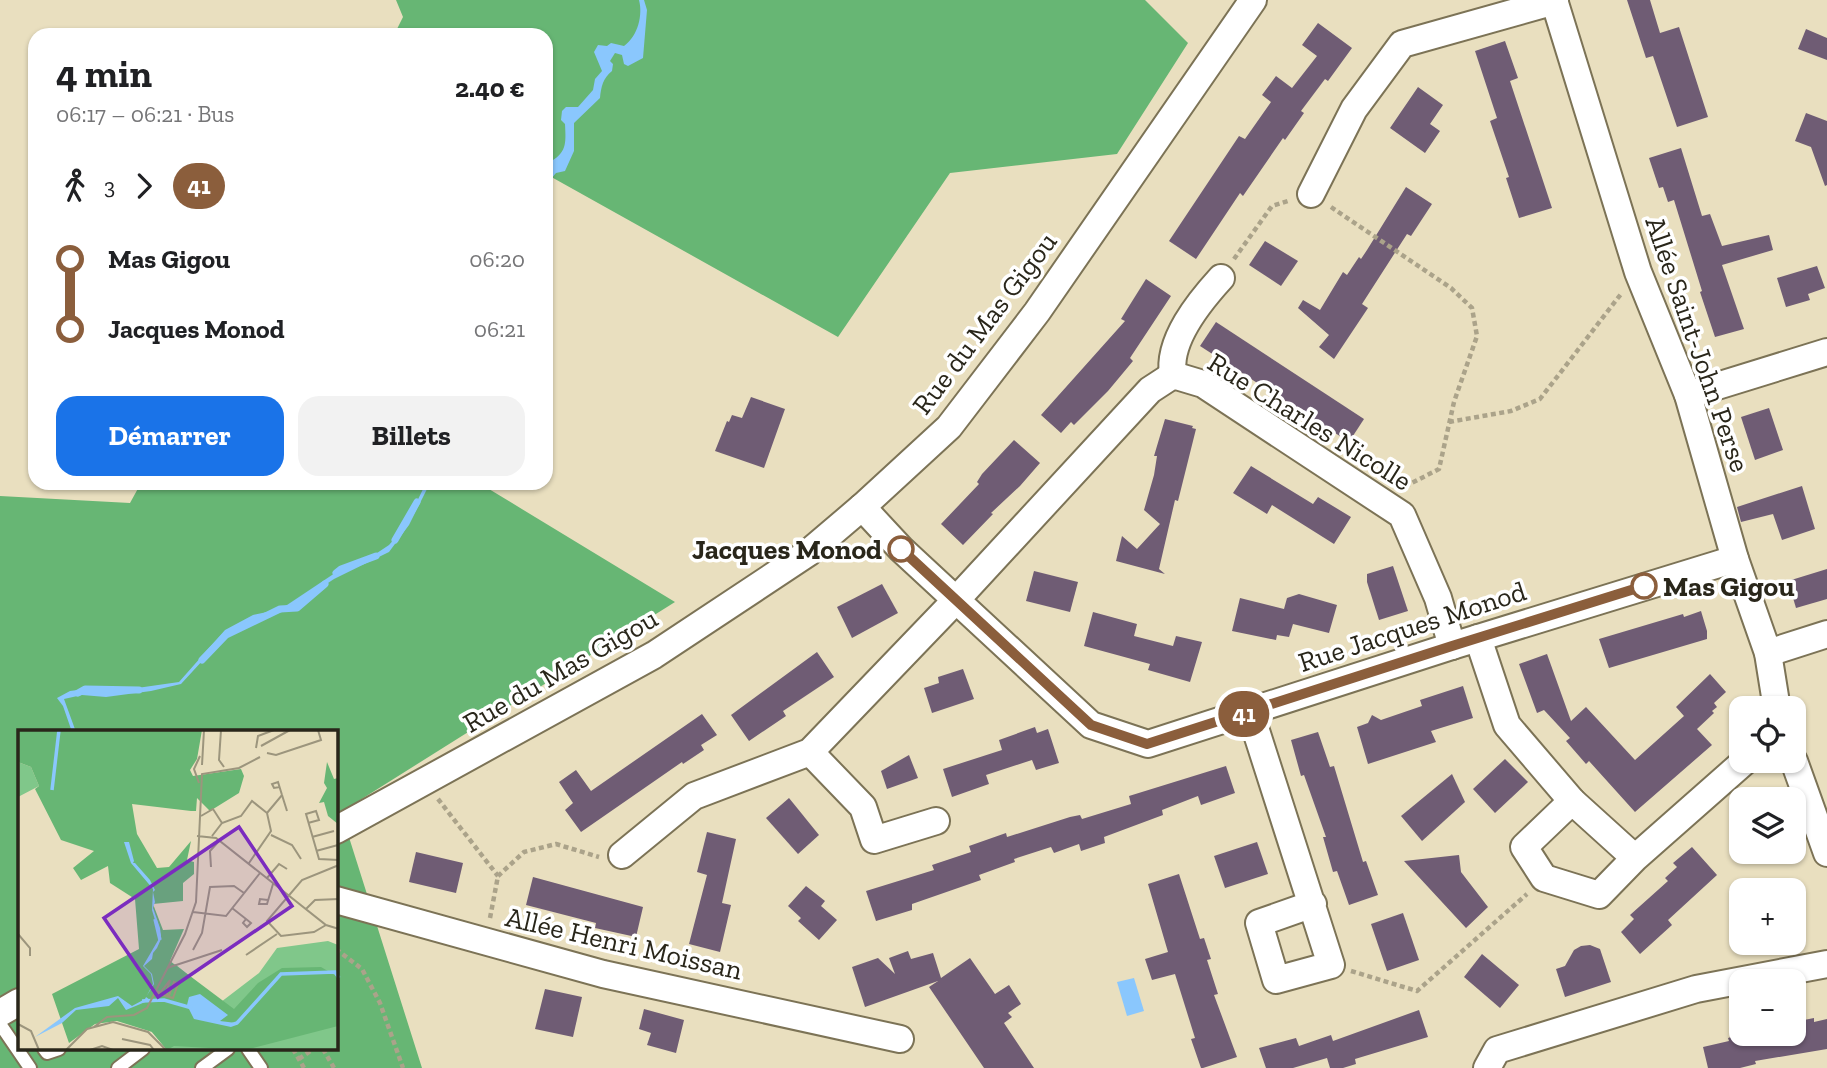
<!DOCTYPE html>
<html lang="fr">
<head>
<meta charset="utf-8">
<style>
	:root { --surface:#fff; --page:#f2f2f2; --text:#202124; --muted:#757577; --accent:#1a73e8 }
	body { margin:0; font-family:"Zilla Slab",serif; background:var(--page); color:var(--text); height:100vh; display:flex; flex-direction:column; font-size:26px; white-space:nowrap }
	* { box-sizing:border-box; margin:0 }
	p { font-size:23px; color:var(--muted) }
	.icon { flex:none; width:38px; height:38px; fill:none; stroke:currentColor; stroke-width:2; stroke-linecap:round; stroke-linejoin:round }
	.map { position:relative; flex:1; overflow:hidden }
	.drawer { position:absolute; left:28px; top:28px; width:525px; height:462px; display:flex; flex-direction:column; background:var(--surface); border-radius:21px; box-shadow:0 2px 5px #0004 }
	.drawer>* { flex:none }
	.badge { padding:0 14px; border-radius:23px; font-size:24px; line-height:46px }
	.tools { position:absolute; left:1729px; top:696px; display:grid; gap:14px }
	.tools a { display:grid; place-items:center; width:77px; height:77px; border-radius:14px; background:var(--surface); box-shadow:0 2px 5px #0004; font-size:35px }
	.map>.badge { position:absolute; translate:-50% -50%; box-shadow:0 0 0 4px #fff }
	.legs { display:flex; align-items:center; gap:10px; height:77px; padding:0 28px; font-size:23px }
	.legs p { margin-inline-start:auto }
	.headline { display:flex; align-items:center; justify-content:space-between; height:119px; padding:0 28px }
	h1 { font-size:38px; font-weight:700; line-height:52px }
	.action { display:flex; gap:14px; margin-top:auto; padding:14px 28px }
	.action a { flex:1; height:80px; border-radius:21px; background:var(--accent); color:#fff; font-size:28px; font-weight:700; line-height:80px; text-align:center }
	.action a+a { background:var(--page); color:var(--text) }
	ul { padding:0 28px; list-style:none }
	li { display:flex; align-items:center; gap:24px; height:70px; font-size:26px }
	li i { display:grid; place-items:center; width:10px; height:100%; margin:0 9px; background:currentColor }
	li i::after { content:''; width:18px; height:18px; margin:-9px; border:5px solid; border-radius:50%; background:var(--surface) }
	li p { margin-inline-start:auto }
	li:first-child i { background:linear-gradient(#0000 50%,currentColor 0) }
	li:last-child i { background:linear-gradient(currentColor 50%,#0000 0) }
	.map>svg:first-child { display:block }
	.forest { fill:#67b674; fill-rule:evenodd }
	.water { fill:#8ac7fd }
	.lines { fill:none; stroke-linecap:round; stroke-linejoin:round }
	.stream { stroke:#8ac7fd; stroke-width:7 }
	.building { fill:#6f5c74 }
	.lane-casing { stroke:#7c7356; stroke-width:16 }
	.street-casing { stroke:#7c7356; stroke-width:30 }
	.path { stroke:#aba38a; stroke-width:4.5; stroke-dasharray:5 3.5; stroke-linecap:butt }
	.lane { stroke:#fff; stroke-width:12 }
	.street { stroke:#fff; stroke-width:26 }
	.line-1-casing { stroke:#fff; stroke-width:16 }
	.line-1 { stroke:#8b5e3c; stroke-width:10 }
	.stop-1-dot { fill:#fff; stroke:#8b5e3c; stroke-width:3.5 }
	.labels { text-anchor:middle; stroke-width:7; stroke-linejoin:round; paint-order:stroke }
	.street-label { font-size:28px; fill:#29261a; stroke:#fff }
	.stop-label { font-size:28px; font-weight:bold; fill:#29261a; stroke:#fff; text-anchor:end }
	.inset-river { fill:none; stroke:#8ac7fd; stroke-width:3.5 }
	.inset-road { fill:none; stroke:#9c957d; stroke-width:2 }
	.view { fill:#7b2cbf; fill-opacity:0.15; stroke:#7b2cbf; stroke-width:3.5 }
	.inset-edge { fill:none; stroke:#29261a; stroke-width:3.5 }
</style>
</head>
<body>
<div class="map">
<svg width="1827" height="1068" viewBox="0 0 1827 1068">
	<rect width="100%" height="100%" fill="#e9dfbf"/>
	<g class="forest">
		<path d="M396,0H1145L1188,43L1117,154L950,173L838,337L546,174V35H394L403,17Z"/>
		<path d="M141,483H479L675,602L341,812L422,1068H0V496L130,503ZM19,732H336V1049H19Z"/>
	</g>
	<g class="water">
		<path d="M639,0H644L647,10L643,58L628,66L624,64L622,55L615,53L610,61L613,64L612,71C603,78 601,87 600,98L574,123V151L565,171L556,173L546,185L548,163C567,153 566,144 565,124L561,120L562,111L566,107H578L593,90L595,79L602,71L594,52L598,45L607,46L611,43L624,46C638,36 643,15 639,0Z"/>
		<path d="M426,483H430L409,525L389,552L334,579L310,595L297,608L253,620L226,635L181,684L151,691L106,697L82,695L64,699L76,732H72L63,706L57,698L70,691L85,689L109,692L179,682L225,630L253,615L281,609L341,569L368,559L389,545L404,528Z"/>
		<path d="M1134,978L1144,1011L1127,1016L1117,982Z"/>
	</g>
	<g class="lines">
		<g class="stream">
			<path d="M395,540L417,502"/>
			<path d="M336,573L341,569L376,556"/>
			<path d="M202,660L226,635L280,609L297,608L325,584"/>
			<path d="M78,693L85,689L139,690"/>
		</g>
	</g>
	<g class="building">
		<path d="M1627,0H1650L1660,33L1679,27L1708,117L1677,127L1653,56L1646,58Z"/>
		<path d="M1318,23L1352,48L1328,81L1325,79L1301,111L1304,113L1285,140L1283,138L1243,196L1240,193L1196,259L1169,241L1239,136L1245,139L1271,102L1262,95L1276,76L1292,88L1317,56L1302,45Z"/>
		<path d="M1806,29L1827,38V60L1798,49Z"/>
		<path d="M1505,41L1518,78L1510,81L1552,208L1519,218L1506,178L1509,177L1490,121L1497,118L1475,51Z"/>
		<path d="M1418,87L1443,105L1430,124L1440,131L1425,153L1390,128Z"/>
		<path d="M1806,113L1827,121V185L1825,186L1811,147L1795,141Z"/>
		<path d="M1681,148L1702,216L1710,214L1722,246L1769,235L1773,250L1722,265L1744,329L1715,337L1700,292L1702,291L1674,200L1668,202L1663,187L1659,188L1649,158Z"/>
		<path d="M1406,187L1432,204L1411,236L1407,234L1362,304L1368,308L1334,359L1319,347L1329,335L1298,308L1303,300L1320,310L1343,272L1347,275L1359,257L1361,259L1367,250Z"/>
		<path d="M1265,241L1298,261L1281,286L1249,265Z"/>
		<path d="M1817,266L1825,288L1808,294L1810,300L1786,307L1777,278Z"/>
		<path d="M1146,279L1171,296L1130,358L1133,361L1108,391L1074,425L1071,422L1061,433L1041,415L1125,321L1121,319Z"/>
		<path d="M1216,322L1364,419L1349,442L1200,346Z"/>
		<path d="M751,397L785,409L764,468L715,451L727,421L729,422L732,415L742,418Z"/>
		<path d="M1769,408L1783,450L1755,460L1741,417Z"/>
		<path d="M1165,419L1193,426L1192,428L1196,429L1178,501L1175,500L1159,569L1165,574L1116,561L1122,536L1137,549L1160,524L1144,510L1154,475L1157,456H1154Z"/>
		<path d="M1014,440L1040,463L1020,486L991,513L993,514L963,545L941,524L979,484L977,482L982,474Z"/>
		<path d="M1251,466L1313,504L1318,497L1351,517L1334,544L1272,505L1267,514L1233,493Z"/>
		<path d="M1802,486L1815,529L1782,540L1773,514L1741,522L1737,507Z"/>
		<path d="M1393,566L1408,611L1379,620L1367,582V574Z"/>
		<path d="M1827,569V599L1796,608L1788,581Z"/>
		<path d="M1034,571L1078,582L1070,612L1026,601Z"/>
		<path d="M882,584L898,613L852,638L837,607Z"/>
		<path d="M1299,594L1337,605L1329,633L1293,624L1289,637L1277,635L1276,640L1232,631L1240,598L1284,609L1287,598Z"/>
		<path d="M1701,611L1707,631V639L1609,668L1599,639L1683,614L1684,617Z"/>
		<path d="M1093,612L1137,624L1134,636L1173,646L1176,636L1202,642L1190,682L1148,670L1150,664L1084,646Z"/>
		<path d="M817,652L834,677L783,711L786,716L749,741L731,715Z"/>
		<path d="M1547,654L1571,721L1586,707L1635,760L1684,716L1676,707L1710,674L1726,692L1714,703L1717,707L1712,711L1714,713L1697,729L1712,745L1635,812L1589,761L1586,764L1566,741L1570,738L1544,710L1537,713L1519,664Z"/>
		<path d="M963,669L974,699L932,713L924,688L939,683L938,677Z"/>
		<path d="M1463,686L1473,718L1431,731L1436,742L1368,764L1357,727L1368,723L1372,715L1381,720L1422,706L1420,700Z"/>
		<path d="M702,714L717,735L701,745L704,750L683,764L682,762L581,832L565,810L573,803L559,782L576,770L591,791Z"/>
		<path d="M1035,727L1037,733L1048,729L1059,763L1036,770L1032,760L986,775L989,784L952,797L943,769L1002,750L999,740Z"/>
		<path d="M1318,732L1330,767L1334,766L1363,862L1366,861L1378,895L1349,905L1337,871L1333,872L1323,837H1326L1304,775L1301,776L1291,740Z"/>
		<path d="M909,755L918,778L887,789L881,771Z"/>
		<path d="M1505,759L1528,782L1495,813L1473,789Z"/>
		<path d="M1226,766L1235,793L1201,805L1198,796L1162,810L1163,815L1104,837L1105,843L1081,851L1079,844L1054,853L1051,847L1014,859L1015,862L979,875L981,880L912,904V910L876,921L866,891L934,870L932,865L971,852L969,846L1006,833L1007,837L1070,817L1080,815L1082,819L1131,804L1129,796Z"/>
		<path d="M1452,774L1465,802L1422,841L1401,816Z"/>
		<path d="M789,798L819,835L798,854L766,818Z"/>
		<path d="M707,832L736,839L722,903L731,905L720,952L689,944L707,875L697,872Z"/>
		<path d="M1257,842L1268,874L1225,888L1214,856Z"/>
		<path d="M1692,847L1717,875L1668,920L1672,925L1640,954L1621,932L1634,919L1630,915L1668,881L1665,878L1677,867L1673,863Z"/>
		<path d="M416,852L463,863L456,893L409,882Z"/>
		<path d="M1459,855L1461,872L1488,907L1466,928L1404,861Z"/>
		<path d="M1179,874L1200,939L1204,938L1211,959L1207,960L1218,994L1214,995L1237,1057L1203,1068H1201L1191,1039L1195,1038L1175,974L1152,980L1145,959L1168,952L1148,884Z"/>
		<path d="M533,877L643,907L636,937L595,928L596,923L526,905Z"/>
		<path d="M806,886L825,901L821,906L837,920L819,940L798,921L801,918L788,906Z"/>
		<path d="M1403,913L1419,960L1387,971L1371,924Z"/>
		<path d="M1590,945L1600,949L1611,982L1565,997L1556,969L1565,966L1574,950L1581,946Z"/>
		<path d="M908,951L911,959L933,953L941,978L970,958L995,994L1009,985L1021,1004L1008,1013L1012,1017L1004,1023L1034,1068H984L929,987L938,981L865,1007L852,967L878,958L895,974L889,958Z"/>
		<path d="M1482,954L1519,985L1500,1008L1464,977Z"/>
		<path d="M545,989L582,997L573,1037L535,1029Z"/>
		<path d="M644,1009L684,1020L676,1053L647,1045L651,1033L639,1029Z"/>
		<path d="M1419,1010L1428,1037L1355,1059L1356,1064L1343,1068H1330L1327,1058L1293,1068H1266L1259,1048L1296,1038L1299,1046L1331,1035L1333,1041Z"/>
		<path d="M1814,1018V1022L1827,1019V1049L1755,1061L1756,1064L1740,1068H1708L1703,1047L1729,1041L1728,1038L1741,1034H1794V1022Z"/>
	</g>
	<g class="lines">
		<g class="lane-casing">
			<g id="lane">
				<path d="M0,1024L30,1068"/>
				<path d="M44,1049L47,1053L59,1049"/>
				<path d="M248,1049L261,1068"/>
				<path d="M118,1068L143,1049"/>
				<path d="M202,1068L228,1049"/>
			</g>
		</g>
		<g class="street-casing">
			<g id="street">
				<path d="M1554,0L1638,272L1688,395L1735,559L1768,653L1777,709"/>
				<path d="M1311,194L1354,109L1402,44L1555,1"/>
				<path d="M1173,375C1167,341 1200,301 1221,278"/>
				<path d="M1688,395L1827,352"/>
				<path d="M862,507L901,549L1091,725L1148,744L1452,646L1735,559"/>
				<path d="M1478,638L1507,725L1572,801"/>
				<path d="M1768,653L1827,634"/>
				<path d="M1250,712L1331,965L1276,980L1259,923L1313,904"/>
				<path d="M810,752L863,807L874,840L936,821"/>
				<path d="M1794,761L1827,853"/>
				<path d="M336,830L654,655L808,553L862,507L949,427L1037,312L1253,0"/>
				<path d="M622,855L694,796L810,752L956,600L1150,390L1173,375L1203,384L1402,515L1438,598L1452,646"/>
				<path d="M1635,858L1572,801L1524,847L1544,878L1599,895L1635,858L1745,761"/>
				<path d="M336,900L603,974L900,1039"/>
				<path d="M0,1013L19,1002"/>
				<path d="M1487,1068L1497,1050L1696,989L1827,964"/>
			</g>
		</g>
		<g class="path">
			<path d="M1331,207L1451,288L1472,308L1477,336L1454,402L1439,469L1404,487"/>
			<path d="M1234,259L1272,206L1288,201"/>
			<path d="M1449,422L1511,411L1540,399L1621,294"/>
			<path d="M438,799L498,876"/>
			<path d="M490,918L498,876L524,852L556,844L599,857"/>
			<path d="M336,949L362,969L380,1003L403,1068"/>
			<path d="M1351,971L1417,991L1527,894"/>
			<path d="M293,1049L304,1068"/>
			<path d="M323,1049L334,1068"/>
			<path d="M299,1059L313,1049"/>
		</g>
		<use href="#lane" class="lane"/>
		<use href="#street" class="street"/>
	</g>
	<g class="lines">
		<g class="line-1-casing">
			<path id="line-1" d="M901,549L1091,725L1147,744L1452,646L1644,586"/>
		</g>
		<use href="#line-1" class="line-1"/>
	</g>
	<g class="stop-1-dot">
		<circle cx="901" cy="549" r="12"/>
		<circle cx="1644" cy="586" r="12"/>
	</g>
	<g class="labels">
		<g class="street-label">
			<text transform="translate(984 323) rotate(-53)" y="10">Rue du Mas Gigou</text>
			<text transform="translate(1698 344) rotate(71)" y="10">Allée Saint-John Perse</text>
			<text transform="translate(1310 421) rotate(32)" y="10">Rue Charles Nicolle</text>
			<text transform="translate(1412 626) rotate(-18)" y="10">Rue Jacques Monod</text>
			<text transform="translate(560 670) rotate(-30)" y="10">Rue du Mas Gigou</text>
			<text transform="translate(624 943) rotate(13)" y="10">Allée Henri Moissan</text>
		</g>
		<g class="stop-label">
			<text x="882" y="559">Jacques Monod</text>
			<text x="1663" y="596" text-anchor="start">Mas Gigou</text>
		</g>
	</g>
	<g transform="translate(18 730)">
		<rect width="320" height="320" fill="#e9dfbf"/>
		<path d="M0,32L13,37L21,56L0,67ZM310,211L320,215V320H149L134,302L157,234L203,272L241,243L259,218Z" fill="#80c78a"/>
		<path d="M0,0H184L179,29L172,40L175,46L223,39L226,46L221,63L192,81L179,68L178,81H173L114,74L119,104L139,138L151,137L173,111L169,130L176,132V144L165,153V171L135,174L145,200L166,199L152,231L216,279L240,253L264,238L303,237L320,247V296L227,320L156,316L149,320L134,302L99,291L77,294L51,313L34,264L121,219L117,169L92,153L90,136L63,150L55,138L76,121L43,110L17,59L21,56L13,37L0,32ZM309,32L316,49L320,48V94L310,86L306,72L301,73L309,58L306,53Z" fill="#67b674"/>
		<path d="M106,112H111L116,131L115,133H117L132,150L137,160L135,162L137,172L135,178L142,198L143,206V209L139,218L135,223L134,229L126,236L134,244L136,254L128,267L132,270L108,280L100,268L91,276L58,280L44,293L17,307L57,278L100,266L114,276L127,269L135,254L133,244L125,236L142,207L134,180L135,159L113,133ZM182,264L210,285L202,291L218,293L213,297L176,289L169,275L171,267Z" fill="#8ac7fd"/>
		<path class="inset-river" d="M34,60L41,0M137,189L142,210M124,271L146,270L174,278M213,295L219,293L263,244L317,242L321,248"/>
		<path class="inset-road" d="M203,0L201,30L206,37M243,16L272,0M238,18L240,6L256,0M249,23L258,25L303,10L300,0M184,35L186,0M181,53L176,39L182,26M262,57L256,58L254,54L260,52L264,65M249,83L264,65L269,81M183,86L195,79L204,93M290,93L301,90L298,81L288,84L301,129L321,130M253,105L274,115L283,129M179,106L198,108L308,195L321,199M194,106L204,93L223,86L234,71L249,83L253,101L231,133M294,107L316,101M298,121L320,115M193,137L192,121L201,111M249,148L261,134L269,139M250,170L242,169L241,174H249L255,154M214,178L228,189L233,193L229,197L225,193L228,189M288,179L297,170L321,169M175,182L208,186L242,143M308,195L296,202L263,206L249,191L284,150L321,135M0,204L12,218V226M175,220L184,203L192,157L216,156L226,163M228,225L259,204M149,238L204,220M137,263L155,268L160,254L156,252L151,266L148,263L152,250L142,263L138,261M0,294L13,301L21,320M76,297L89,287L116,285L129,278L167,204L178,172L184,44L221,38L242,27M104,309L132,315L136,320M48,320L69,299L95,292L130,302L148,320M72,320L84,316L95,320"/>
		<path class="view" d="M221,97L274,176L140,267L86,188Z"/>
		<rect width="320" height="320" class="inset-edge"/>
	</g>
</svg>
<div class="tools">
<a><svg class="icon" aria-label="locate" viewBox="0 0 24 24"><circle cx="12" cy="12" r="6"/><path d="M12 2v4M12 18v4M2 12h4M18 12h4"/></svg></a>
<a><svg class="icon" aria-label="layers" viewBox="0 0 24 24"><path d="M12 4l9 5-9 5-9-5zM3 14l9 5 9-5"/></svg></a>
<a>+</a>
<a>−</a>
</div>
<b class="badge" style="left:1244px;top:714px;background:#8b5e3c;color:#fff">41</b>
<section class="drawer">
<div class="headline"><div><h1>4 min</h1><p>06:17 – 06:21 · Bus</p></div><b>2.40 €</b></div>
<div class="legs"><svg class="icon" aria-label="walk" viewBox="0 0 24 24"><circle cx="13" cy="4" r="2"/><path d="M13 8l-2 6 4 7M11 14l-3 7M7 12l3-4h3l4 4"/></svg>3<svg class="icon" aria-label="forward" viewBox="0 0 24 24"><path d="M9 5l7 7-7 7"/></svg><b class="badge" style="background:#8b5e3c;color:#fff">41</b></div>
<ul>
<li><i style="color:#8b5e3c"></i><b>Mas Gigou</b><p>06:20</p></li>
<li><i style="color:#8b5e3c"></i><b>Jacques Monod</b><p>06:21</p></li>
</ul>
<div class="action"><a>Démarrer</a><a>Billets</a></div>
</section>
</div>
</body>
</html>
